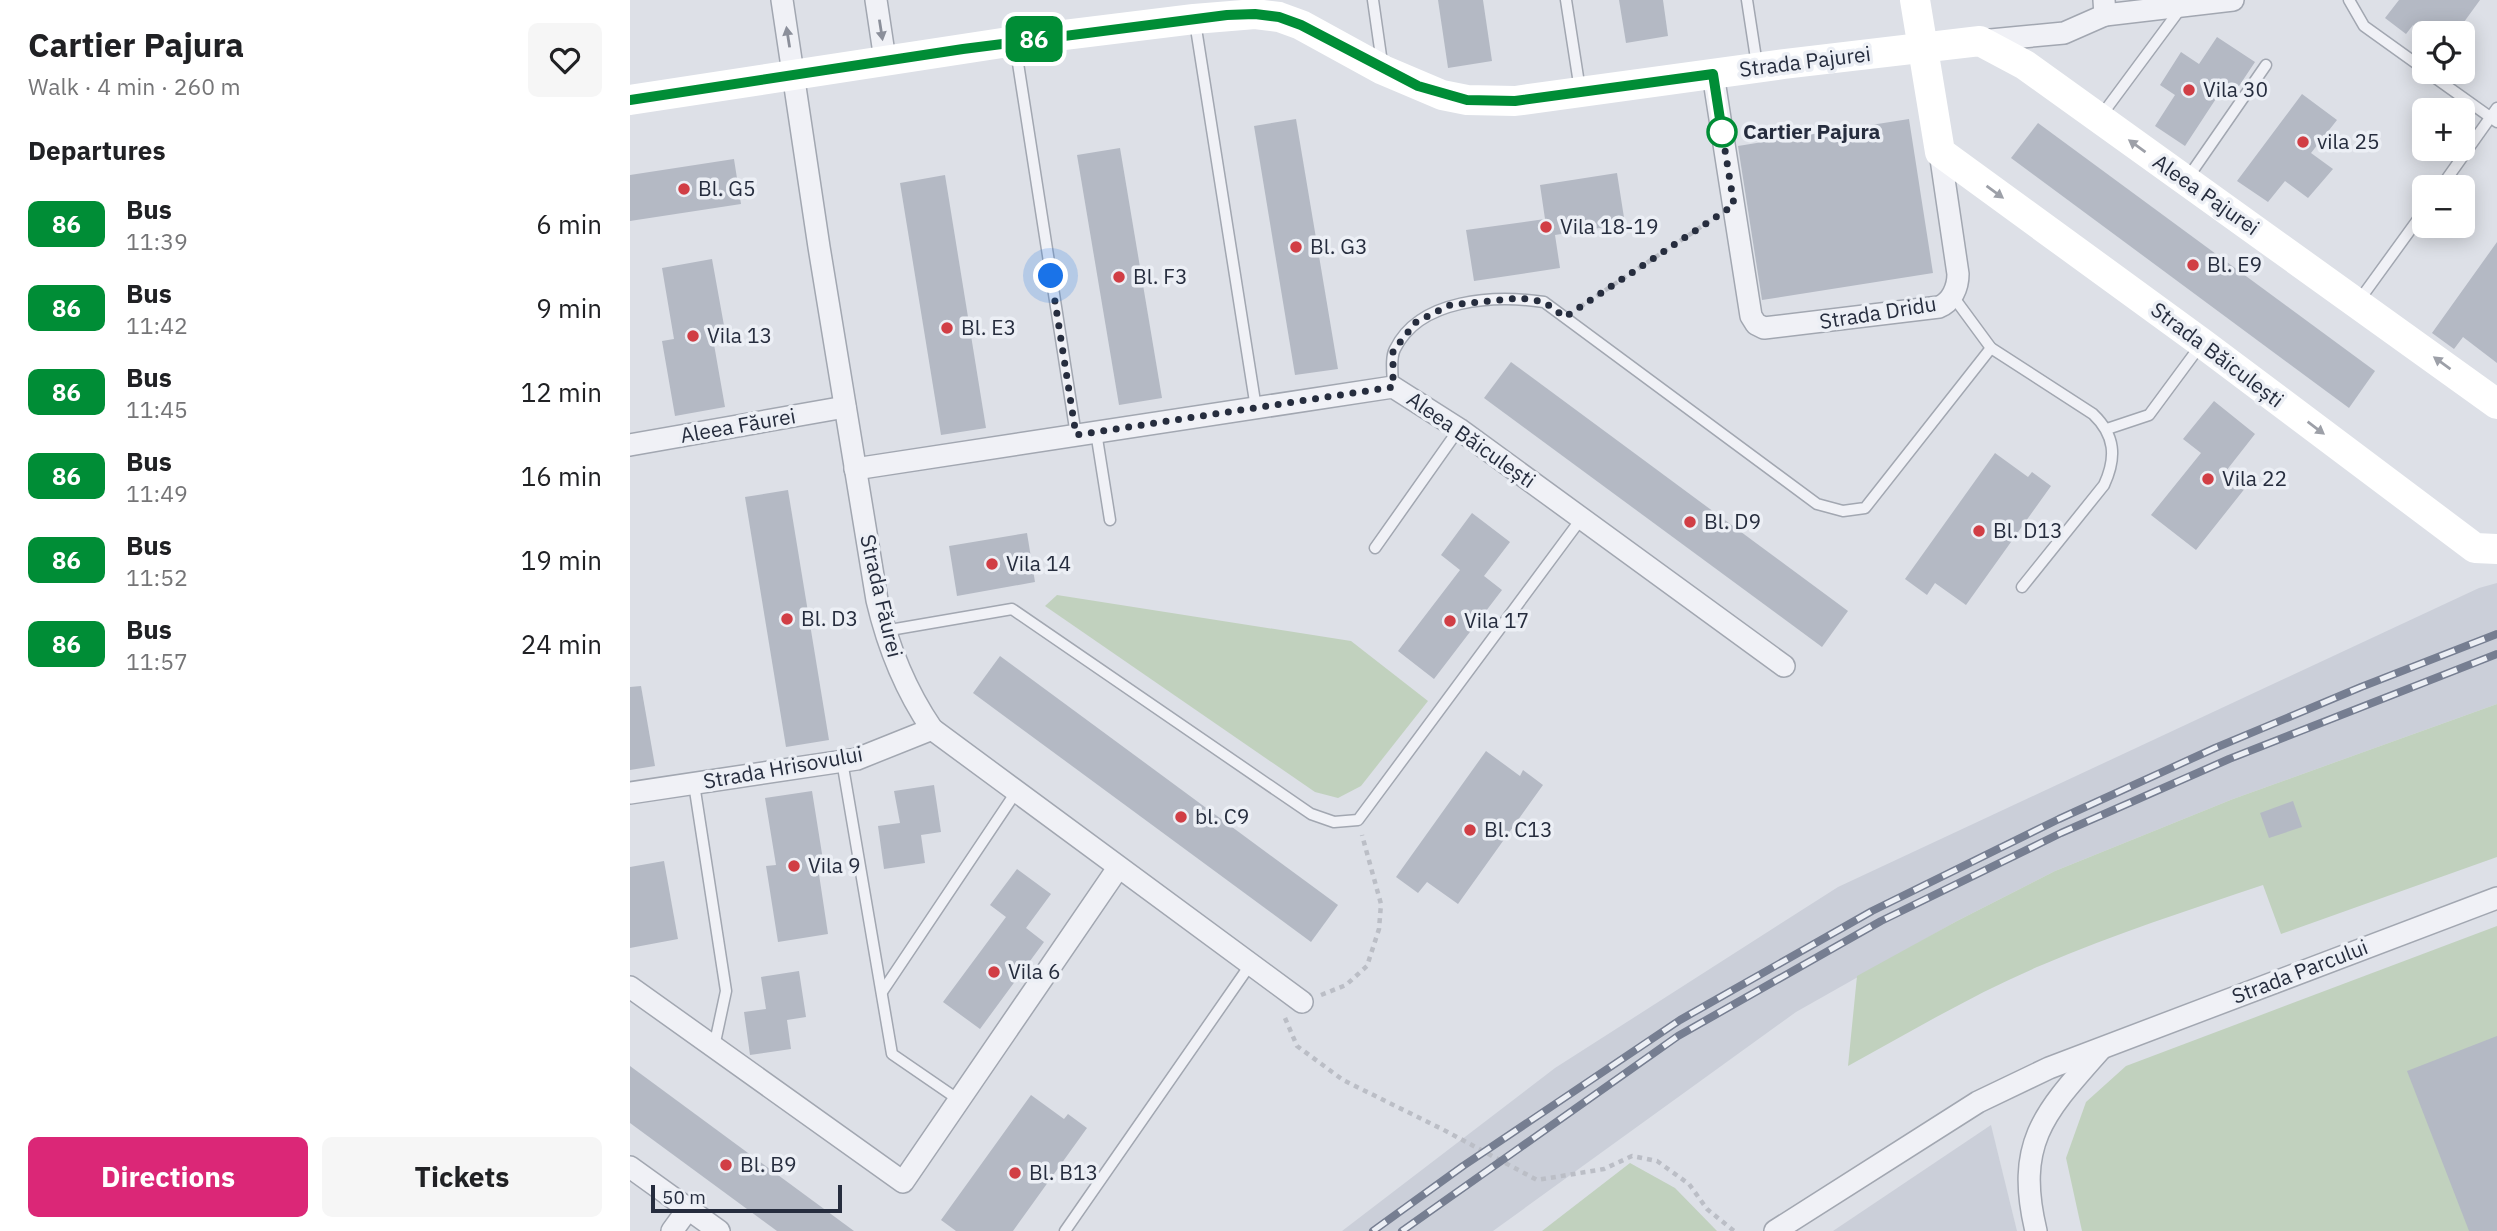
<!DOCTYPE html>
<html lang="en">
<head>
<meta charset="utf-8">
<style>
	:root { --surface:#fff; --page:#f6f6f6; --text:#202124; --muted:#757577; --accent:#db2777 }
	body { margin:0; font-family:"IBM Plex Sans",sans-serif; background:var(--page); color:var(--text); height:100vh; display:flex; flex-direction:column; font-size:26px; white-space:nowrap }
	* { box-sizing:border-box; margin:0 }
	p { font-size:23px; color:var(--muted) }
	.icon { flex:none; width:38px; height:38px; fill:none; stroke:currentColor; stroke-width:2; stroke-linecap:round; stroke-linejoin:round }
	.map { position:relative; flex:1; overflow:hidden }
	.panel { display:flex; flex-direction:column; background:var(--surface); width:630px }
	.panel>* { flex:none }
	.badge { padding:0 14px; border-radius:10px; font-size:24px; line-height:46px }
	.fabs { position:absolute; left:1782px; top:21px; display:grid; gap:14px }
	.fabs a { display:grid; place-items:center; width:63px; height:63px; border-radius:10px; background:var(--surface); box-shadow:0 4px 18px #0003; font-size:35px }
	.scale { position:absolute; left:21px; bottom:18px; width:191px; box-sizing:border-box; padding-left:7px; border:4px solid #262d3e; border-top:0; font-size:19px; line-height:24px; white-space:nowrap; color:#262d3e; -webkit-text-stroke:5px #eceff5; paint-order:stroke }
	.you { position:absolute; width:35px; height:35px; margin:-18px; border:5px solid #fff; border-radius:50%; background:#1a73e8; box-shadow:0 0 0 10px #1a73e833 }
	.map>.badge { position:absolute; translate:-50% -50%; box-shadow:0 0 0 4px #fff }
	h2 { padding:0 28px; font-size:26px; line-height:63px }
	.round { display:grid; place-items:center; flex:none; width:74px; height:74px; border-radius:10px; background:var(--page) }
	.summary { display:flex; align-items:center; justify-content:space-between; height:119px; padding:0 28px }
	h1 { font-size:33px; font-weight:800; line-height:52px }
	.action { display:flex; gap:14px; margin-top:auto; padding:14px 28px }
	.action a { flex:1; height:80px; border-radius:10px; background:var(--accent); color:#fff; font-size:28px; font-weight:800; line-height:80px; text-align:center }
	.action a+a { background:var(--page); color:var(--text) }
	ul { padding:0; list-style:none }
	li { display:flex; align-items:center; gap:21px; height:84px; padding:0 28px }
	li div { flex:1 }
	li b { display:block; font-size:26px }
	li em { font-style:normal }
	li .badge { min-width:77px; font-weight:700; text-align:center }
	main { display:flex; flex:1; min-height:0 }
	.map>svg:first-child { display:block }
	.built { fill:#cbcfd9 }
	.green { fill:#c1d1be }
	.building { fill:#b4b9c4 }
	.lines { fill:none; stroke-linecap:round; stroke-linejoin:round }
	.lane-casing { stroke:#a2a7b1; stroke-width:13 }
	.street-casing { stroke:#a2a7b1; stroke-width:24 }
	.path { stroke:#bbbec6; stroke-width:4.5; stroke-dasharray:5 5; stroke-linecap:butt }
	.lane { stroke:#f0f1f6; stroke-width:10 }
	.street { stroke:#f0f1f6; stroke-width:21 }
	.secondary { stroke:#fff; stroke-width:30 }
	.rail-casing { stroke:#767e91; stroke-width:8 }
	.rail { stroke:#eceff5; stroke-width:5; stroke-dasharray:16; stroke-linecap:butt }
	.oneway { fill:#8b8f9a }
	.oneway2 { fill:#9da0a8 }
	.line-casing { stroke:#fff; stroke-width:16 }
	.line { stroke:#008d36; stroke-width:10 }
	.walk { stroke:#262d3e; stroke-width:7; stroke-dasharray:0 12.6 }
	.poi-dot { fill:#d13e45; stroke:#eceff5; stroke-width:2.5 }
	.stop-dot { fill:#fff; stroke:#008d36; stroke-width:3.5 }
	.labels { text-anchor:middle; stroke-width:7; stroke-linejoin:round; paint-order:stroke }
	.street-label { font-size:21px; fill:#262d3e; stroke:#eceff5 }
	.poi-label { font-size:21px; fill:#262d3e; stroke:#eceff5; text-anchor:start }
	.stop-label { font-size:21px; font-weight:bold; fill:#262d3e; stroke:#eceff5; text-anchor:start }
</style>
</head>
<body>
<main>
<section class="panel">
<div class="summary"><div><h1>Cartier Pajura</h1><p>Walk · 4 min · 260 m</p></div><a class="round"><svg class="icon" aria-label="heart" viewBox="0 0 24 24"><path d="M12 20l-8-8c-3-5 5-10 8-4 3-6 11-1 8 4z"/></svg></a></div>
<h2>Departures</h2>
<ul>
<li><span class="badge" style="background:#008d36;color:#fff">86</span><div><b>Bus</b><p>11:39</p></div><em>6 min</em></li>
<li><span class="badge" style="background:#008d36;color:#fff">86</span><div><b>Bus</b><p>11:42</p></div><em>9 min</em></li>
<li><span class="badge" style="background:#008d36;color:#fff">86</span><div><b>Bus</b><p>11:45</p></div><em>12 min</em></li>
<li><span class="badge" style="background:#008d36;color:#fff">86</span><div><b>Bus</b><p>11:49</p></div><em>16 min</em></li>
<li><span class="badge" style="background:#008d36;color:#fff">86</span><div><b>Bus</b><p>11:52</p></div><em>19 min</em></li>
<li><span class="badge" style="background:#008d36;color:#fff">86</span><div><b>Bus</b><p>11:57</p></div><em>24 min</em></li>
</ul>
<div class="action"><a>Directions</a><a>Tickets</a></div>
</section>
<div class="map">
<svg width="1867" height="1231" viewBox="0 0 1867 1231">
	<rect width="100%" height="100%" fill="#dde0e7"/>
	<g class="built">
		<path d="M1867,583V704L1603,799L1425,871L1327,921L1166,1012L863,1231H712L925,1068L1208,887L1849,588Z"/>
		<path d="M1361,1125L1387,1231H1203Z"/>
	</g>
	<g class="green">
		<path d="M427,595L721,641L798,701L731,786L708,798L685,792L415,606Z"/>
		<path d="M1867,704V857L1651,934L1633,885C1559,910 1484,934 1412,965C1345,993 1282,1031 1218,1066L1227,976L1327,921L1425,871L1603,799Z"/>
		<path d="M1867,926V1231H1452L1436,1158L1456,1102L1496,1066Z"/>
		<path d="M1000,1163L1045,1188L1087,1231H912Z"/>
	</g>
	<g class="building">
		<path d="M808,0H853L862,61L818,68Z"/>
		<path d="M989,0H1033L1038,36L996,43Z"/>
		<path d="M1769,0H1850L1826,33H1795L1783,25L1776,34L1755,18Z"/>
		<path d="M1587,37L1625,62L1603,95L1593,88L1555,146L1525,126L1545,95L1530,85L1551,52L1569,64Z"/>
		<path d="M1672,94L1707,120L1681,153L1703,169L1678,198L1655,181L1638,202L1607,181Z"/>
		<path d="M666,119L708,369L665,375L624,126Z"/>
		<path d="M1279,119L1303,273L1132,300L1108,146Z"/>
		<path d="M1408,123L1745,371L1719,408L1381,158Z"/>
		<path d="M490,148L532,398L489,405L447,155Z"/>
		<path d="M104,159L111,204L0,221V175Z"/>
		<path d="M987,173L995,224L925,235L930,268L844,281L836,230L915,219L910,185Z"/>
		<path d="M315,175L356,428L311,435L270,183Z"/>
		<path d="M1867,242V363L1833,337L1824,349L1802,333Z"/>
		<path d="M82,259L95,331L82,333L95,407L45,416L32,341L44,339L32,268Z"/>
		<path d="M881,362L1218,611L1192,647L854,398Z"/>
		<path d="M1584,401L1625,434L1596,471L1616,487L1566,550L1521,515L1571,453L1553,439Z"/>
		<path d="M1365,453L1398,477L1402,472L1421,486L1336,605L1305,583L1297,595L1275,579Z"/>
		<path d="M158,490L199,740L156,747L115,497Z"/>
		<path d="M842,513L880,542L854,576L872,590L804,679L768,651L830,570L811,555Z"/>
		<path d="M397,533L405,582L327,596L319,546Z"/>
		<path d="M370,656L708,905L681,942L343,693Z"/>
		<path d="M11,686L25,766L0,770V687Z"/>
		<path d="M856,751L890,776L893,770L913,785L828,904L797,882L788,893L766,877Z"/>
		<path d="M304,785L311,832L291,835L295,863L254,869L248,826L270,823L264,791Z"/>
		<path d="M182,791L193,860L187,861L198,934L148,942L136,866L146,865L135,798Z"/>
		<path d="M1663,801L1672,827L1639,838L1630,813Z"/>
		<path d="M34,861L48,939L0,948V867Z"/>
		<path d="M387,869L421,894L396,928L414,942L350,1029L313,1002L376,917L360,905Z"/>
		<path d="M169,971L176,1017L157,1020L161,1049L120,1055L114,1012L136,1009L131,977Z"/>
		<path d="M1867,1036V1231H1839L1777,1071Z"/>
		<path d="M0,1066L224,1231H147L0,1123Z"/>
		<path d="M401,1095L434,1119L438,1114L457,1128L383,1231H326L311,1220Z"/>
	</g>
	<g class="lines">
		<g class="lane-casing">
			<g id="lane">
				<path d="M743,0L752,63"/>
				<path d="M936,0L950,90"/>
				<path d="M1117,0L1127,65"/>
				<path d="M1719,0L1734,26L1794,69"/>
				<path d="M565,22L626,408"/>
				<path d="M385,44L446,435"/>
				<path d="M1797,72L1867,122"/>
				<path d="M1471,116L1551,8"/>
				<path d="M1557,179L1636,65"/>
				<path d="M1811,187L1867,108"/>
				<path d="M1322,295L1361,348L1463,414C1485,435 1487,457 1474,485L1392,587"/>
				<path d="M1728,302L1794,211"/>
				<path d="M763,387C763,376 760,358 765,349C790,298 865,295 914,302L1187,504L1213,511L1235,508L1361,348"/>
				<path d="M1477,429L1519,415L1570,346"/>
				<path d="M466,432L480,520"/>
				<path d="M745,548L829,429"/>
				<path d="M254,631L382,609L681,814L704,822L728,820L951,519"/>
				<path d="M212,761L262,1054L329,1100"/>
				<path d="M64,784L96,991L84,1047"/>
				<path d="M252,992L386,792"/>
				<path d="M435,1231L620,965"/>
			</g>
		</g>
		<g class="street-casing">
			<g id="street">
				<path d="M152,0L189,247L247,600C258,647 274,688 302,729L672,1002"/>
				<path d="M246,0L255,60"/>
				<path d="M1475,15L1603,0"/>
				<path d="M1350,41L1434,33L1475,15L1474,0"/>
				<path d="M1083,74L1121,316L1126,324L1134,328L1309,307C1322,302 1328,287 1328,274L1310,152"/>
				<path d="M0,445L215,407"/>
				<path d="M225,469L763,387L829,429L1154,666"/>
				<path d="M0,793L227,759L302,729"/>
				<path d="M0,987L273,1182L488,868"/>
				<path d="M0,1167L89,1231"/>
				<path d="M42,1231L58,1209"/>
				<path d="M1145,1231L1348,1102L1419,1068L1867,898"/>
				<path d="M1406,1231C1385,1143 1414,1113 1470,1050"/>
			</g>
		</g>
		<g class="path">
			<path d="M950,307L1083,219"/>
			<path d="M691,995L716,985L737,966L749,929L751,904L732,835"/>
			<path d="M655,1018L667,1046L713,1080L812,1129L907,1180L974,1169L1002,1156L1027,1161L1059,1184L1077,1209L1104,1231"/>
		</g>
		<use href="#lane" class="lane"/>
		<use href="#street" class="street"/>
		<g class="secondary">
			<path d="M1285,0L1310,152L1572,343L1845,548L1867,549"/>
			<path d="M0,100L385,41L564,19L625,14L649,17L671,25L753,70L812,95L837,100L885,101L1154,64L1350,41L1395,65L1867,404"/>
		</g>
		<g class="rail-casing">
			<g id="rail">
				<path d="M743,1231L833,1166L1050,1020L1242,911L1429,819L1585,748L1731,687L1867,634"/>
				<path d="M772,1231L1048,1036L1251,921L1431,833L1599,759L1867,654"/>
			</g>
		</g>
		<use href="#rail" class="rail"/>
	</g>
	<defs><path id="oneway-solid" d="M-6-.8H1V-3.2L6.5 0L1 3.2V.8H-6Z" transform="scale(1.75)"/></defs>
	<g class="oneway">
		<use href="#oneway-solid" transform="translate(251 30) rotate(81)"/>
		<use href="#oneway-solid" transform="translate(158 37) rotate(-99)"/>
	</g>
	<g class="oneway2">
		<use href="#oneway-solid" transform="translate(1507 146) rotate(-144)"/>
		<use href="#oneway-solid" transform="translate(1365 192) rotate(36)"/>
		<use href="#oneway-solid" transform="translate(1812 363) rotate(-144)"/>
		<use href="#oneway-solid" transform="translate(1686 428) rotate(37)"/>
	</g>
	<g class="lines">
		<g class="line-casing">
			<path id="line" d="M0,100L333,49L597,15L625,14L649,17L671,25L788,86L837,100L885,101L1083,74L1092,132"/>
		</g>
		<use href="#line" class="line"/>
		<path class="walk" d="M421,276L446,435L763,387V351L786,322L820,305L890,298L914,302L935,317L1104,205L1092,132"/>
	</g>
	<g class="poi-dot">
		<circle cx="1559" cy="90" r="7"/>
		<circle cx="1673" cy="142" r="7"/>
		<circle cx="54" cy="189" r="7"/>
		<circle cx="916" cy="227" r="7"/>
		<circle cx="666" cy="247" r="7"/>
		<circle cx="1563" cy="265" r="7"/>
		<circle cx="489" cy="277" r="7"/>
		<circle cx="317" cy="328" r="7"/>
		<circle cx="63" cy="336" r="7"/>
		<circle cx="1578" cy="479" r="7"/>
		<circle cx="1060" cy="522" r="7"/>
		<circle cx="1349" cy="531" r="7"/>
		<circle cx="362" cy="564" r="7"/>
		<circle cx="157" cy="619" r="7"/>
		<circle cx="820" cy="621" r="7"/>
		<circle cx="551" cy="817" r="7"/>
		<circle cx="840" cy="830" r="7"/>
		<circle cx="164" cy="866" r="7"/>
		<circle cx="364" cy="972" r="7"/>
		<circle cx="96" cy="1165" r="7"/>
		<circle cx="385" cy="1173" r="7"/>
	</g>
	<circle class="stop-dot" cx="1092" cy="132" r="14"/>
	<g class="labels">
		<g class="street-label">
			<text transform="translate(1175 62) rotate(-7)" y="7">Strada Pajurei</text>
			<text transform="translate(1576 195) rotate(35)" y="7">Aleea Pajurei</text>
			<text transform="translate(1248 313) rotate(-9)" y="7">Strada Dridu</text>
			<text transform="translate(1587 355) rotate(37)" y="7">Strada Băiculești</text>
			<text transform="translate(108 426) rotate(-10)" y="7">Aleea Făurei</text>
			<text transform="translate(841 440) rotate(35)" y="7">Aleea Băiculești</text>
			<text transform="translate(251 596) rotate(77)" y="7">Strada Făurei</text>
			<text transform="translate(153 768) rotate(-10)" y="7">Strada Hrisovului</text>
			<text transform="translate(1670 972) rotate(-21)" y="7">Strada Parcului</text>
		</g>
		<g class="poi-label">
			<text x="1573" y="97">Vila 30</text>
			<text x="1687" y="149">vila 25</text>
			<text x="68" y="196">Bl. G5</text>
			<text x="930" y="234">Vila 18-19</text>
			<text x="680" y="254">Bl. G3</text>
			<text x="1577" y="272">Bl. E9</text>
			<text x="503" y="284">Bl. F3</text>
			<text x="331" y="335">Bl. E3</text>
			<text x="77" y="343">Vila 13</text>
			<text x="1592" y="486">Vila 22</text>
			<text x="1074" y="529">Bl. D9</text>
			<text x="1363" y="538">Bl. D13</text>
			<text x="376" y="571">Vila 14</text>
			<text x="171" y="626">Bl. D3</text>
			<text x="834" y="628">Vila 17</text>
			<text x="565" y="824">bl. C9</text>
			<text x="854" y="837">Bl. C13</text>
			<text x="178" y="873">Vila 9</text>
			<text x="378" y="979">Vila 6</text>
			<text x="110" y="1172">Bl. B9</text>
			<text x="399" y="1180">Bl. B13</text>
		</g>
		<g class="stop-label">
			<text x="1113" y="139">Cartier Pajura</text>
		</g>
	</g>
</svg>
<div class="fabs">
<a><svg class="icon" aria-label="locate" viewBox="0 0 24 24"><circle cx="12" cy="12" r="6"/><path d="M12 2v4M12 18v4M2 12h4M18 12h4"/></svg></a>
<a>+</a>
<a>−</a>
</div>
<div class="scale">50 m</div>
<div class="you" style="left:421px;top:276px"></div>
<b class="badge" style="left:404px;top:39px;background:#008d36;color:#fff">86</b>
</div>
</main>
</body>
</html>
